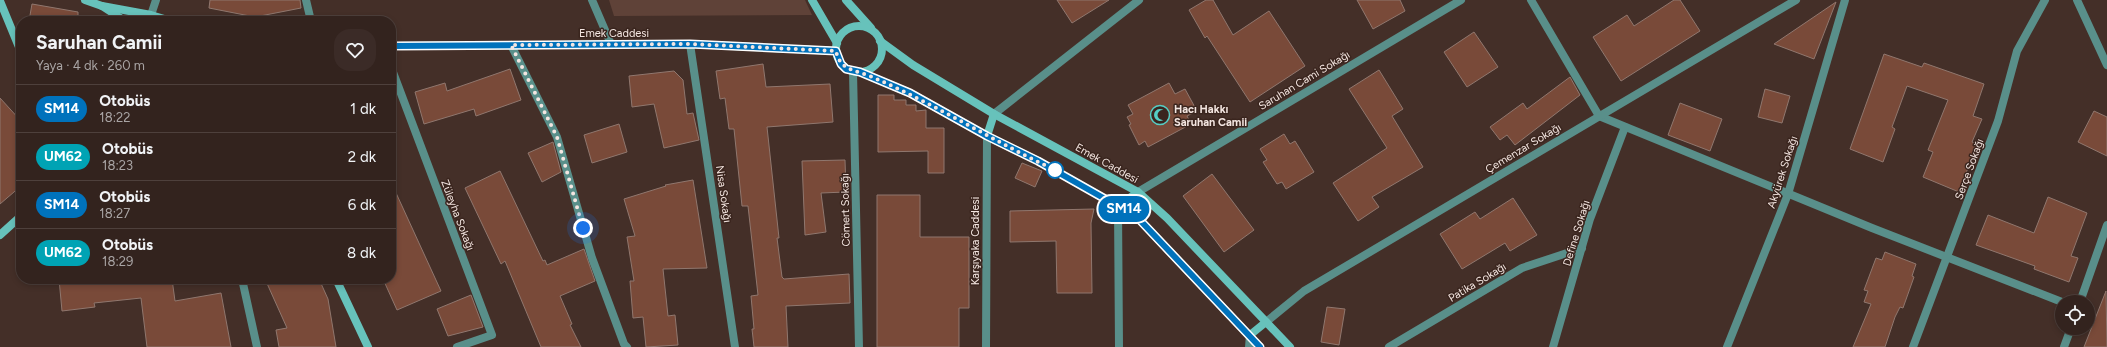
<!DOCTYPE html>
<html lang="tr">
<head>
<meta charset="utf-8">
<style>
	:root { --surface:#33231e; --page:#3b2b27; --text:#f1f3f6; --muted:#a9a4a4; --line:#4e403c }
	body { margin:0; font-family:Figtree,sans-serif; background:var(--page); color:var(--text); height:100vh; display:flex; flex-direction:column; font-size:15px; white-space:nowrap }
	* { box-sizing:border-box; margin:0 }
	p { font-size:13px; color:var(--muted) }
	.icon { flex:none; width:22px; height:22px; fill:none; stroke:currentColor; stroke-width:2; stroke-linecap:round; stroke-linejoin:round }
	.map { position:relative; flex:1; overflow:hidden }
	.details { position:absolute; left:16px; top:16px; width:380px; height:268px; display:flex; flex-direction:column; background:var(--surface); border-radius:16px; box-shadow:0 2px 6px #0003,0 0 0 1px var(--line) }
	.details>* { flex:none }
	.badge { padding:0 8px; border-radius:13px; font-size:14px; line-height:26px }
	.buttons { position:absolute; left:2055px; top:295px; display:grid; gap:8px }
	.buttons a { display:grid; place-items:center; width:40px; height:40px; border-radius:50%; background:var(--surface); box-shadow:0 2px 6px #0003,0 0 0 1px var(--line); font-size:20px }
	.you { position:absolute; width:20px; height:20px; margin:-10px; border:3px solid #fff; border-radius:50%; background:#1a73e8; box-shadow:0 0 0 6px #1a73e833 }
	.map>.badge { position:absolute; translate:-50% -50%; box-shadow:0 0 0 2px #fff }
	.round { display:grid; place-items:center; flex:none; width:42px; height:42px; border-radius:16px; background:var(--page) }
	.head { display:flex; align-items:center; justify-content:space-between; height:68px; padding:0 20px }
	h1 { font-size:19px; font-weight:700; line-height:30px }
	ul { padding:0; list-style:none }
	li { display:flex; align-items:center; gap:12px; height:48px; padding:0 20px; border-top:1px solid var(--line) }
	li div { flex:1 }
	li b { display:block; font-size:15px }
	li em { font-style:normal }
	li .badge { min-width:44px; font-weight:700; text-align:center }
	.map>svg:first-child { display:block }
	.green { fill:#5f4238 }
	.building { fill:#794a39; stroke:#90776e }
	.lines { fill:none; stroke-linecap:round; stroke-linejoin:round }
	.street { stroke:#598f8a; stroke-width:8 }
	.secondary { stroke:#67c2bb; stroke-width:8 }
	.line-casing { stroke:#fff; stroke-width:9 }
	.line { stroke:#0072bc; stroke-width:6 }
	.walk { stroke:#f4e6e1; stroke-width:4; stroke-dasharray:0 7.2 }
	.stop-dot { fill:#fff; stroke:#0072bc; stroke-width:2 }
	.labels { text-anchor:middle; stroke-width:3; stroke-linejoin:round; paint-order:stroke }
	.street-label { font-size:11px; fill:#f4e6e1; stroke:#3a251e }
	.poi-label { font-size:11px; font-weight:bold; fill:#f4e6e1; stroke:#3a251e; text-anchor:start }
</style>
</head>
<body>
<div class="map">
<svg width="2107" height="347" viewBox="0 0 2107 347">
	<rect width="100%" height="100%" fill="#442f28"/>
	<path class="green" d="M609,0H805L812,15L614,16Z"/>
	<g class="building">
		<path d="M210,0H300L301,8L255,17L209,8Z"/>
		<path d="M1057,0H1109L1072,23Z"/>
		<path d="M1206,0H1213L1233,35L1269,11L1305,66L1250,102L1207,36L1205,38L1189,10Z"/>
		<path d="M1357,0H1400L1405,11L1373,29Z"/>
		<path d="M1674,0H1680L1700,31L1621,81L1593,37L1627,15L1634,26Z"/>
		<path d="M1836,2L1814,59L1774,44Z"/>
		<path d="M32,4L78,12V21H29Z"/>
		<path d="M1474,32L1498,67L1467,87L1444,52Z"/>
		<path d="M1884,54L1922,67L1924,63L1984,84L1973,116L1982,119L1972,142L1977,144L1959,192L1923,177L1933,152L1928,150L1948,100L1907,86L1892,127L1895,129L1883,162L1850,149Z"/>
		<path d="M763,64L766,87L830,84L833,122L767,127L779,238H777L782,277L784,279L849,274L850,303L786,306L788,347H754L752,329H754L751,296L758,295L748,206H742L734,129H729L725,98L720,99L716,71Z"/>
		<path d="M510,69L521,100L476,116L474,109L424,124L415,92L445,83L447,91Z"/>
		<path d="M1379,70L1403,109L1392,116L1423,167L1372,197L1379,207L1358,221L1333,183L1387,148L1349,89Z"/>
		<path d="M674,71L683,80L687,114L693,113L699,140L664,148L654,104L632,107L629,76Z"/>
		<path d="M1570,77L1580,95L1515,145L1507,135L1500,140L1490,127L1523,103L1527,109Z"/>
		<path d="M1169,83L1175,94L1185,89L1197,111L1187,116L1191,124L1148,147L1145,141L1139,145L1129,125L1131,124L1127,117L1133,114L1128,105Z"/>
		<path d="M1765,89L1790,96L1782,123L1758,117Z"/>
		<path d="M878,95H894V100H906V105H916V111L926,110V128H944V173H928V151L878,152Z"/>
		<path d="M0,98L21,121L17,126L21,132V186L0,204Z"/>
		<path d="M1680,103L1722,119L1710,151L1668,135Z"/>
		<path d="M2094,111L2107,117V156L2078,142Z"/>
		<path d="M619,124L627,152L592,163L584,135Z"/>
		<path d="M1284,134L1290,144L1295,141L1314,172L1286,189L1282,182L1277,184L1263,162L1267,160L1260,149Z"/>
		<path d="M553,142L561,172L542,182L528,153Z"/>
		<path d="M845,160L846,192L821,193L826,232L805,235L802,161Z"/>
		<path d="M1022,163L1042,171L1035,187L1015,178Z"/>
		<path d="M500,171L543,261L545,260L547,265L584,249L595,281L560,296L572,324L570,325L581,347H541L505,261L501,264L465,188Z"/>
		<path d="M1212,174L1254,230L1224,252L1183,196Z"/>
		<path d="M693,180L707,268L663,269L668,316L675,315L678,345L646,347L643,317L633,318L630,281H634L627,237L635,236L624,199L666,186L665,185Z"/>
		<path d="M391,182L441,291L397,310L383,279H391Z"/>
		<path d="M877,195H920V237H969V308H959V347H877Z"/>
		<path d="M2048,197L2087,213L2071,256L2078,258L2069,282L2034,269L2035,266L1976,245L1988,215L2034,233Z"/>
		<path d="M1513,198L1537,235L1510,251L1505,243L1462,269L1440,234L1475,212L1480,219Z"/>
		<path d="M1094,209L1091,223L1092,293H1057L1056,241L1010,242V211Z"/>
		<path d="M1885,252L1916,264L1912,276L1914,277L1903,308L1900,307L1895,317L1885,347H1853L1871,304L1864,302L1868,291L1864,290L1876,258L1882,260Z"/>
		<path d="M59,279H172L175,301L221,293L231,347H147L141,298L94,303L95,307L62,311Z"/>
		<path d="M265,279H319L328,299L336,347H279L276,330L287,328Z"/>
		<path d="M2106,291L2107,347H2084Z"/>
		<path d="M471,295L483,327L448,336L437,309Z"/>
		<path d="M1327,307L1345,309L1339,345L1321,342Z"/>
	</g>
	<g class="lines">
		<g class="street">
			<path d="M306,0L311,21"/>
			<path d="M592,0L611,44"/>
			<path d="M1531,0L1599,116L1872,228L2062,302"/>
			<path d="M2077,0L2107,65"/>
			<path d="M151,15L156,0"/>
			<path d="M690,44L735,347"/>
			<path d="M511,45L557,137L592,258L624,344L627,347"/>
			<path d="M391,67L492,335L457,347"/>
			<path d="M853,72L859,347"/>
			<path d="M994,114L1139,0"/>
			<path d="M1138,192L1461,0"/>
			<path d="M1118,206L1119,347"/>
			<path d="M242,279L257,347"/>
			<path d="M2080,302L2107,225"/>
			<path d="M1266,322L1304,291L1796,0"/>
			<path d="M986,347L987,136"/>
			<path d="M1249,347L1250,335"/>
			<path d="M1389,347L1522,268L1582,248"/>
			<path d="M1553,347L1590,219L1625,127"/>
			<path d="M1727,347L1788,194L1845,0"/>
			<path d="M1913,347L1998,121L2017,51L2045,0"/>
			<path d="M2064,347L2071,328"/>
		</g>
		<g class="secondary">
			<path d="M85,0L102,6L125,21"/>
			<path d="M812,0L837,43"/>
			<path d="M846,0L871,28"/>
			<path d="M0,1L21,52"/>
			<path d="M102,6L151,15L171,21"/>
			<circle cx="859" cy="49" r="23"/>
			<path d="M880,41L913,65L994,114L1138,192L1167,218L1290,347"/>
			<path d="M391,46L690,44L836,51"/>
			<path d="M860,72L910,93L987,136L1038,161L1137,217L1260,347"/>
			<path d="M987,136L994,114"/>
			<path d="M1118,206L1138,192"/>
			<path d="M0,235L21,216"/>
			<path d="M336,279L368,347"/>
			<path d="M1250,335L1266,322"/>
		</g>
	</g>
	<g class="lines">
		<g class="line-casing">
			<path id="line" d="M391,46L690,44L836,51L841,64L846,69L860,72L910,93L987,136L1038,161L1137,217L1260,347"/>
		</g>
		<use href="#line" class="line"/>
		<path class="walk" d="M583,228L557,137L511,45L690,44L836,51C840,71 856,70 872,77C935,104 993,141 1055,170"/>
	</g>
	<defs>
		<g id="mosque-ring" transform="scale(1)"><circle r="9.5" fill="#3a251e" stroke="#55cec5" stroke-width="1.5"/><path d="M3.5-4.9A6 6 0 1 0 3.5 4.9A5 5 0 1 1 3.5-4.9Z" fill="#55cec5"/></g>
	</defs>
	<g fill-rule="evenodd">
		<use href="#mosque-ring" x="1160" y="115"/>
	</g>
	<circle class="stop-dot" cx="1055" cy="170" r="8"/>
	<g class="labels">
		<g class="street-label">
			<text x="614" y="37">Emek Caddesi</text>
			<text transform="translate(1304 80) rotate(-31)" y="4">Saruhan Cami Sokağı</text>
			<text transform="translate(1523 148) rotate(-31)" y="4">Çemenzar Sokağı</text>
			<text transform="translate(1107 163) rotate(29)" y="4">Emek Caddesi</text>
			<text transform="translate(1969 169) rotate(-70)" y="4">Serçe Sokağı</text>
			<text transform="translate(1782 172) rotate(-72)" y="4">Akyürek Sokağı</text>
			<text transform="translate(724 194) rotate(82)" y="4">Nisa Sokağı</text>
			<text transform="translate(845 210) rotate(-91)" y="4">Cömert Sokağı</text>
			<text transform="translate(458 215) rotate(69)" y="4">Züleyha Sokağı</text>
			<text transform="translate(1576 233) rotate(-73)" y="4">Define Sokağı</text>
			<text transform="translate(975 241) rotate(-90)" y="4">Karşıyaka Caddesi</text>
			<text transform="translate(1477 282) rotate(-31)" y="4">Patika Sokağı</text>
		</g>
		<g class="poi-label">
			<text x="1174" y="113">Hacı Hakkı<tspan x="1174" dy="13">Saruhan Camii</tspan></text>
		</g>
	</g>
</svg>
<div class="buttons">
<a><svg class="icon" aria-label="locate" viewBox="0 0 24 24"><circle cx="12" cy="12" r="6"/><path d="M12 2v4M12 18v4M2 12h4M18 12h4"/></svg></a>
</div>
<div class="you" style="left:583px;top:228px"></div>
<b class="badge" style="left:1124px;top:209px;background:#0072bc;color:#fff">SM14</b>
<section class="details">
<div class="head"><div><h1>Saruhan Camii</h1><p>Yaya · 4 dk · 260 m</p></div><a class="round"><svg class="icon" aria-label="heart" viewBox="0 0 24 24"><path d="M12 20l-8-8c-3-5 5-10 8-4 3-6 11-1 8 4z"/></svg></a></div>
<ul>
<li><span class="badge" style="background:#0072bc;color:#fff">SM14</span><div><b>Otobüs</b><p>18:22</p></div><em>1 dk</em></li>
<li><span class="badge" style="background:#00a3b4;color:#fff">UM62</span><div><b>Otobüs</b><p>18:23</p></div><em>2 dk</em></li>
<li><span class="badge" style="background:#0072bc;color:#fff">SM14</span><div><b>Otobüs</b><p>18:27</p></div><em>6 dk</em></li>
<li><span class="badge" style="background:#00a3b4;color:#fff">UM62</span><div><b>Otobüs</b><p>18:29</p></div><em>8 dk</em></li>
</ul>
</section>
</div>
</body>
</html>
